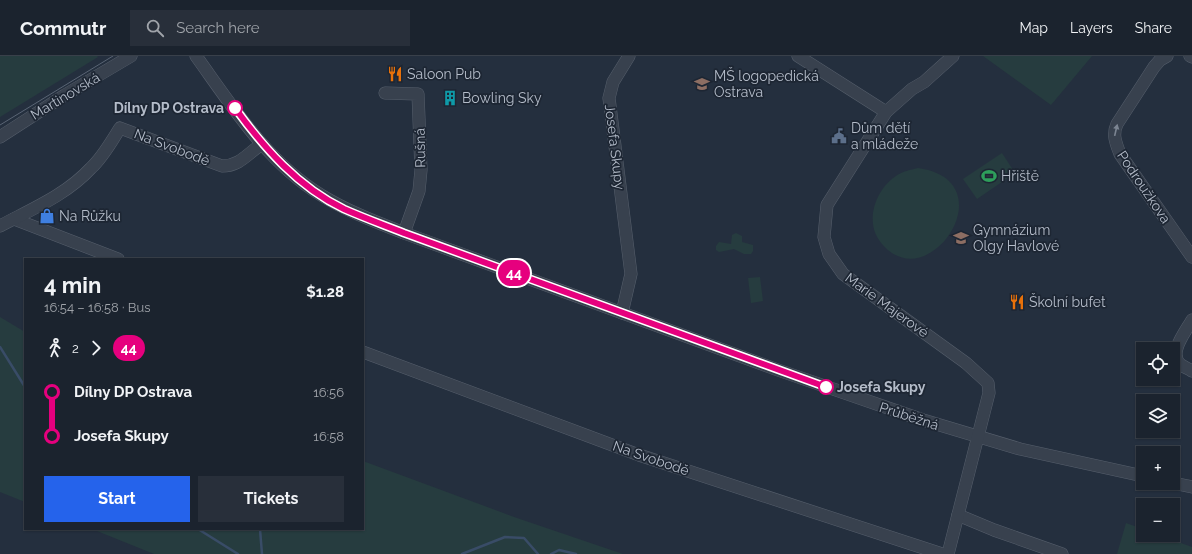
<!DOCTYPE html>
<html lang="en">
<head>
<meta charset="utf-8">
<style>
	:root { --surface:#1b232e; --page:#282f3a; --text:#f1f3f6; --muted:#a0a4aa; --line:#39404a; --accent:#2563eb }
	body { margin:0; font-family:Raleway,sans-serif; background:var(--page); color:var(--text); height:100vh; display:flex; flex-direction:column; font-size:15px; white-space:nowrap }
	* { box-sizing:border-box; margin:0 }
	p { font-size:13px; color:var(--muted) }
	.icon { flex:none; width:22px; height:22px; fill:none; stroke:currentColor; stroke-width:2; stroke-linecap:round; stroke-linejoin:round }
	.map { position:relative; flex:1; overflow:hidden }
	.drawer { position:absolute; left:24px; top:202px; width:340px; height:272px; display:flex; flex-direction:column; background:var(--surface); border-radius:0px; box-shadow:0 1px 3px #0004,0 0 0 1px var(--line) }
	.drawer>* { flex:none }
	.badge { padding:0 8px; border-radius:13px; font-size:14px; line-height:26px }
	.controls { position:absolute; left:1136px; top:286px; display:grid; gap:8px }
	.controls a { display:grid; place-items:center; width:44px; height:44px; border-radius:0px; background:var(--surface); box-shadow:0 1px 3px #0004,0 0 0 1px var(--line); font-size:20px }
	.map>.badge { position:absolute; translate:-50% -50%; box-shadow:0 0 0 2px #fff }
	.legs { display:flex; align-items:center; gap:6px; height:44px; padding:0 20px; font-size:13px }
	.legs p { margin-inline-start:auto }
	.summary { display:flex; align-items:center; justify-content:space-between; height:68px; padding:0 20px }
	h1 { font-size:22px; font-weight:700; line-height:30px }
	.primary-button { display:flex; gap:8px; margin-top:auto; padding:8px 20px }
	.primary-button a { flex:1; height:46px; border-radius:0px; background:var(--accent); color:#fff; font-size:16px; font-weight:700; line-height:46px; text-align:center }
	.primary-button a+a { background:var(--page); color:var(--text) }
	ul { padding:0 20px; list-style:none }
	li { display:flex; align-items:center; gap:14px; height:44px; font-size:15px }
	li i { display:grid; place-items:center; width:6px; height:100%; margin:0 5px; background:currentColor }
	li i::after { content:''; width:10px; height:10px; margin:-5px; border:3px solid; border-radius:50%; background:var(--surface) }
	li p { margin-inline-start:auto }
	li:first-child i { background:linear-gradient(#0000 50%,currentColor 0) }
	li:last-child i { background:linear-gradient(currentColor 50%,#0000 0) }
	header { display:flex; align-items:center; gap:24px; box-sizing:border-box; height:56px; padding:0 20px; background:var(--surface); border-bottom:1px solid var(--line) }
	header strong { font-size:19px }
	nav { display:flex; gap:22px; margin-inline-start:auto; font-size:14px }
	.search { width:280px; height:36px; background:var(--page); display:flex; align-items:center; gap:10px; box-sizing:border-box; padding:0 14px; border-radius:0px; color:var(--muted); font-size:15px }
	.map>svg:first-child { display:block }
	.green { fill:#263c3f }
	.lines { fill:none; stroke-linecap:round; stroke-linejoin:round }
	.stream { stroke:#394c67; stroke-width:2.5 }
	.minor-casing { stroke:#565f6c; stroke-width:13 }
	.minor { stroke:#38414e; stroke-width:12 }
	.tram { stroke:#5a6575; stroke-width:1 }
	.oneway { fill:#7c8592 }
	.line-1-casing { stroke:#fff; stroke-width:9 }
	.line-1 { stroke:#e6007e; stroke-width:6 }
	.stop-1-dot { fill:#fff; stroke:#e6007e; stroke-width:2 }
	.labels { text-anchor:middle; stroke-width:3.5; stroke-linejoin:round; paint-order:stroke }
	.poi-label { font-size:14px; fill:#b4bcc9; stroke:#1d2633; text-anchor:start }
	.street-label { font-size:14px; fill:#b4bcc9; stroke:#1d2633 }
	.stop-label { font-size:14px; font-weight:bold; fill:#b4bcc9; stroke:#1d2633; text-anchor:end }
</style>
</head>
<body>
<header>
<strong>Commutr</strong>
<div class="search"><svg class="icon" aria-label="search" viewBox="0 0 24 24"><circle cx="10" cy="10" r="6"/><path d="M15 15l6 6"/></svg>Search here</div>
<nav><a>Map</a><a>Layers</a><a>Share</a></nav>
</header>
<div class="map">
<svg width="1192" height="498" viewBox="0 0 1192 498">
	<rect width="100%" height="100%" fill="#242f3e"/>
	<g class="green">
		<path d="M0,0H97L98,1L0,61Z"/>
		<path d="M983,0H1092L1051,49Z"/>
		<path d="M1002,97L1015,117L977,143L963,123Z"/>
		<path d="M918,112C1010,125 925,249 879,184C865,164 876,133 896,120C903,115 910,114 918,112Z"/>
		<path d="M736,177L742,180V186L753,189V195L751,198H744L734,193L719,196L716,194V190L719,186L731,188L732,179Z"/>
		<path d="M760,221L763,245L751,247L748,222Z"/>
		<path d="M0,261L25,276V446L0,436Z"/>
		<path d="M363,405L517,462L623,498H154L92,473H363Z"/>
		<path d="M1126,467L1143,473V479H1159L1192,491V498H1117Z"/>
	</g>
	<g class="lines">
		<g class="stream">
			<path d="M0,291L25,331"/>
			<path d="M198,473L238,498"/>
			<path d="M260,473L262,498"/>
			<path d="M462,498L505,481L524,482L538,498"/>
			<path d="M551,498L559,494L576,498"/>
		</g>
		<g class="minor-casing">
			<g id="minor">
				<path d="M196,0C232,50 267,106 321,139C347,155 376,166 404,177L778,314L923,364L1020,393L1143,420"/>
				<path d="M798,0L886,56"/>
				<path d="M1167,0L1160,4L1154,11L1117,68C1112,79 1116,87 1120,98L1192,201"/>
				<path d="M1190,0L1192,1"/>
				<path d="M385,37L418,38L421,114L419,135L404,177"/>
				<path d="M0,81L65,39L131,0"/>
				<path d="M14,163L118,203"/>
				<path d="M0,170C32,153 66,139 91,112C103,101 111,86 120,72L222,110C240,110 248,97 262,88"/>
				<path d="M622,257L631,218L609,42L613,26L629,0"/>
				<path d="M1192,264C1186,275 1167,298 1181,309C1184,311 1189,313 1192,315"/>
				<path d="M363,296L639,399L942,498"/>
				<path d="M1173,427L1192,431"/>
				<path d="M958,459L994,474L1062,498"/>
				<path d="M948,498L989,337L988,327L966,307L843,218L829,198L824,181L827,149L886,56L912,33L924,26L953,0"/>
			</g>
		</g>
		<use href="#minor" class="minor"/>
		<path class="tram" d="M0,69L113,0"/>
	</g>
	<defs><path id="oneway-solid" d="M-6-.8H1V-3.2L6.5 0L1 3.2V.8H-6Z"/></defs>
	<use class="oneway" href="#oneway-solid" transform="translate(1116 74) rotate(-77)"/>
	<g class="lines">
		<g class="line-1-casing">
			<path id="line-1" d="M235,52C264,92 298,131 344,153C364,162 384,169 404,177L826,331"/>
		</g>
		<use href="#line-1" class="line-1"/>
	</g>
	<defs>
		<g id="restaurant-bare" transform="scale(1.2)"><path d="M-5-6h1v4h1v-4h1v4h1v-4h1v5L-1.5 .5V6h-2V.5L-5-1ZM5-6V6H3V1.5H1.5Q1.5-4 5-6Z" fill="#e8710a" stroke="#1d2633" stroke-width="2.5" paint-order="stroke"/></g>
		<g id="school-bare" transform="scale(1.2)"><path d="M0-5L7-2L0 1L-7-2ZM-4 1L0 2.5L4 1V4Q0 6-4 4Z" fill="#8d6e63" stroke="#1d2633" stroke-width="2.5" paint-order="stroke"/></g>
		<g id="building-bare" transform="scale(1.2)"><path d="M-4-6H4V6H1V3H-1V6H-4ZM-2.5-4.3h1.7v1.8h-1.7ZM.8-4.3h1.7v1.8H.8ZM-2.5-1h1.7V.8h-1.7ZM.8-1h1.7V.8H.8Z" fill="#0f9aa8" stroke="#1d2633" stroke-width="2.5" paint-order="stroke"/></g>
		<g id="civic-bare" transform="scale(1.2)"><path d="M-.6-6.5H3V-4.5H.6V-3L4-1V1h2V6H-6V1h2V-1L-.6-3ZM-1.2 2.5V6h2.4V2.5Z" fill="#5c6f8a" stroke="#1d2633" stroke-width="2.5" paint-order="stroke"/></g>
		<g id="stadium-bare" transform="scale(1.2)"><path d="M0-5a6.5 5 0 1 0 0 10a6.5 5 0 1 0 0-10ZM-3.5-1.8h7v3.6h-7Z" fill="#2e9e5b" stroke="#1d2633" stroke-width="2.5" paint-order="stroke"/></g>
		<g id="shop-bare" transform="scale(1.2)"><path d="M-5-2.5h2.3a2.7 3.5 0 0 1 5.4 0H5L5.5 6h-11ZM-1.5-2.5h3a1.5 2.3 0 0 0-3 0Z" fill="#3f7fe0" stroke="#1d2633" stroke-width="2.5" paint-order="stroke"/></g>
	</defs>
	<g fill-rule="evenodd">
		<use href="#restaurant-bare" x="395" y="18"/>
		<use href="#school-bare" x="702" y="28"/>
		<use href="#building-bare" x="450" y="42"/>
		<use href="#civic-bare" x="839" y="80"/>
		<use href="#stadium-bare" x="989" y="120"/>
		<use href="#shop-bare" x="47" y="160"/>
		<use href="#school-bare" x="961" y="182"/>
		<use href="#restaurant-bare" x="1017" y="246"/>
	</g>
	<g class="stop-1-dot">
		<circle cx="235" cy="52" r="7"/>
		<circle cx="826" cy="331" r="7"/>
	</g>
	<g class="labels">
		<g class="poi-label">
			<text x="407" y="23">Saloon Pub</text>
			<text x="714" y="25">MŠ logopedická<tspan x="714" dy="16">Ostrava</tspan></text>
			<text x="462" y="47">Bowling Sky</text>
			<text x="851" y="77">Dům dětí<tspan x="851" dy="16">a mládeže</tspan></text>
			<text x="1001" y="125">Hřiště</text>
			<text x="59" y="165">Na Růžku</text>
			<text x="973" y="179">Gymnázium<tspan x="973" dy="16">Olgy Havlové</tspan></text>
			<text x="1029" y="251">Školní bufet</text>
		</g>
		<g class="street-label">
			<text transform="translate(65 40) rotate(-31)" y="5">Martinovská</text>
			<text transform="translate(172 91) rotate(21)" y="5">Na Svobodě</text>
			<text transform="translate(615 91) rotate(83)" y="5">Josefa Skupy</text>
			<text transform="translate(420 92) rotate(-91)" y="5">Rušná</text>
			<text transform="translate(1144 131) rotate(56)" y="5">Podroužkova</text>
			<text transform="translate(887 249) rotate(36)" y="5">Marie Majerové</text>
			<text transform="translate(909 360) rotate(18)" y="5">Průběžná</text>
			<text transform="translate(651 402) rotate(19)" y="5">Na Svobodě</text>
		</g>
		<g class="stop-label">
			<text x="224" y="57">Dílny DP Ostrava</text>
			<text x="837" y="336" text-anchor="start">Josefa Skupy</text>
		</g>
	</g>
</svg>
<div class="controls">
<a><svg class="icon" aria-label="locate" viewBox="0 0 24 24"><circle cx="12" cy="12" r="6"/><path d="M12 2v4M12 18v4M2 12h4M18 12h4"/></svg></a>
<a><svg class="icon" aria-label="layers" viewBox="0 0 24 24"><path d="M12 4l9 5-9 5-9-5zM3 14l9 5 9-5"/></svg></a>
<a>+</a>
<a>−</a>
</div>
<b class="badge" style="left:514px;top:217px;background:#e6007e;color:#fff">44</b>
<section class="drawer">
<div class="summary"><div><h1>4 min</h1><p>16:54 – 16:58 · Bus</p></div><b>$1.28</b></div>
<div class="legs"><svg class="icon" aria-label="walk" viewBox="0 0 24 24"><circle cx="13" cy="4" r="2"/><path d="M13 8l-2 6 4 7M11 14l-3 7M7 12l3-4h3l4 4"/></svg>2<svg class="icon" aria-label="forward" viewBox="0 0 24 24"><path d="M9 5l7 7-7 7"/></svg><b class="badge" style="background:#e6007e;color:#fff">44</b></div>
<ul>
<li><i style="color:#e6007e"></i><b>Dílny DP Ostrava</b><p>16:56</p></li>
<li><i style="color:#e6007e"></i><b>Josefa Skupy</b><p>16:58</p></li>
</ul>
<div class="primary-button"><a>Start</a><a>Tickets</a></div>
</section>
</div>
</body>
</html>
